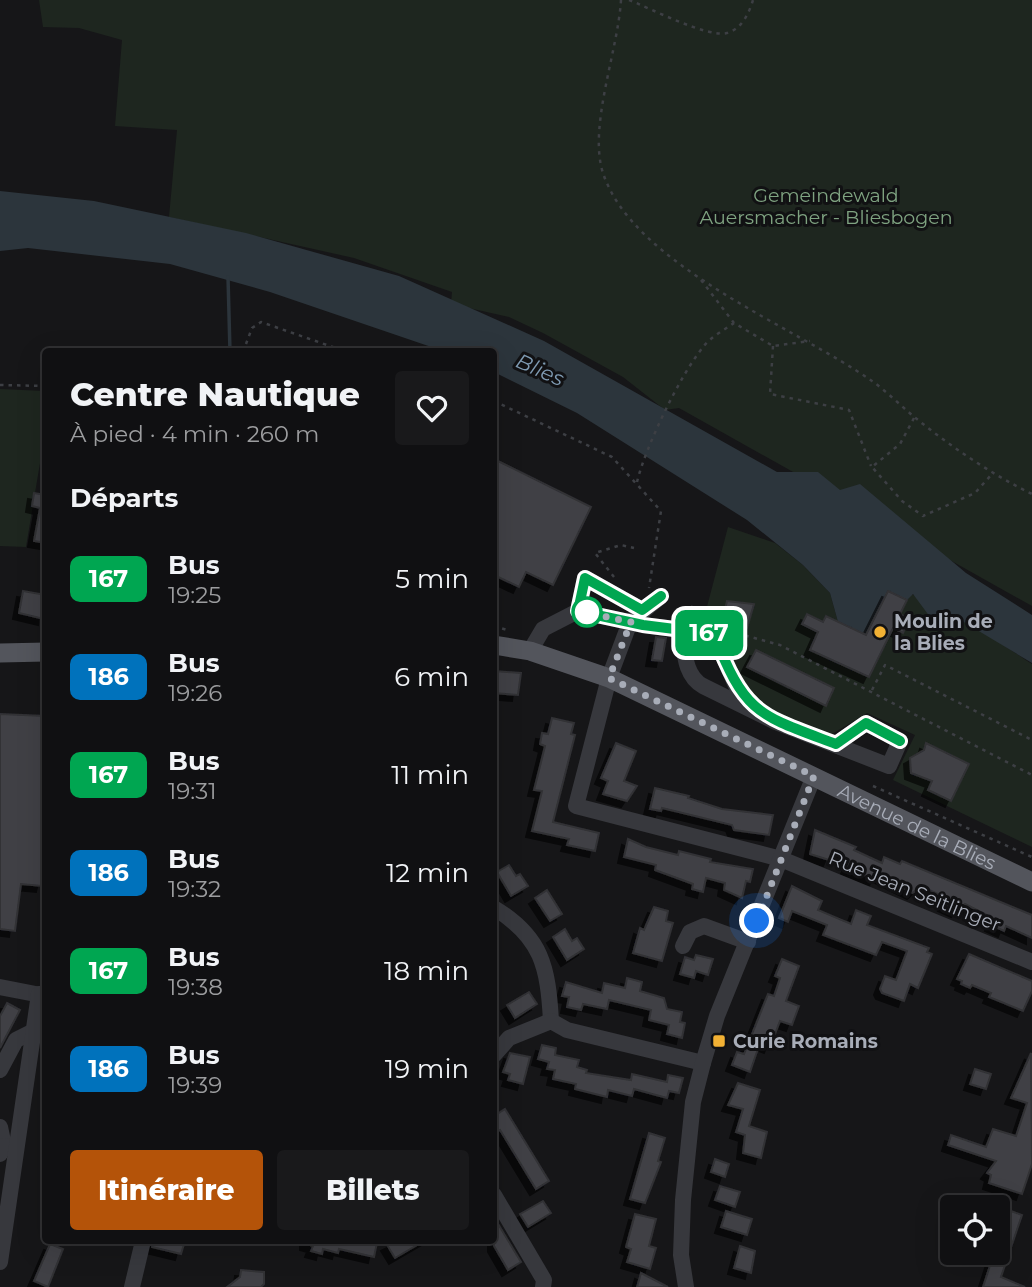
<!DOCTYPE html>
<html lang="fr">
<head>
<meta charset="utf-8">
<style>
	:root { --surface:#101012; --page:#19191b; --text:#f1f3f6; --muted:#9c9d9f; --line:#303032; --accent:#b45309 }
	body { margin:0; font-family:Montserrat,sans-serif; background:var(--page); color:var(--text); height:100vh; display:flex; flex-direction:column; font-size:26px; white-space:nowrap }
	* { box-sizing:border-box; margin:0 }
	p { font-size:23px; color:var(--muted) }
	.icon { flex:none; width:38px; height:38px; fill:none; stroke:currentColor; stroke-width:2; stroke-linecap:round; stroke-linejoin:round }
	.map { position:relative; flex:1; overflow:hidden }
	.details { position:absolute; left:42px; top:348px; width:455px; height:896px; display:flex; flex-direction:column; background:var(--surface); border-radius:7px; box-shadow:0 7px 28px #0002,0 0 0 2px var(--line) }
	.details>* { flex:none }
	.badge { padding:0 14px; border-radius:10px; font-size:24px; line-height:46px }
	.fabs { position:absolute; left:940px; top:1195px; display:grid; gap:14px }
	.fabs a { display:grid; place-items:center; width:70px; height:70px; border-radius:7px; background:var(--surface); box-shadow:0 7px 28px #0002,0 0 0 2px var(--line); font-size:35px }
	.you { position:absolute; width:35px; height:35px; margin:-18px; border:5px solid #fff; border-radius:50%; background:#1a73e8; box-shadow:0 0 0 10px #1a73e833 }
	.map>.badge { position:absolute; translate:-50% -50%; box-shadow:0 0 0 4px #fff }
	h2 { padding:0 28px; font-size:26px; line-height:63px }
	.round { display:grid; place-items:center; flex:none; width:74px; height:74px; border-radius:7px; background:var(--page) }
	.overview { display:flex; align-items:center; justify-content:space-between; height:119px; padding:0 28px }
	h1 { font-size:33px; font-weight:800; line-height:52px }
	.cta { display:flex; gap:14px; margin-top:auto; padding:14px 28px }
	.cta a { flex:1; height:80px; border-radius:7px; background:var(--accent); color:#fff; font-size:28px; font-weight:800; line-height:80px; text-align:center }
	.cta a+a { background:var(--page); color:var(--text) }
	ul { padding:0; list-style:none }
	li { display:flex; align-items:center; gap:21px; height:98px; padding:0 28px }
	li div { flex:1 }
	li b { display:block; font-size:26px }
	li em { font-style:normal }
	li .badge { min-width:77px; font-weight:700; text-align:center }
	.map>svg:first-child { display:block }
	.green { fill:#1e261f }
	.water { fill:#2c353c }
	.lines { fill:none; stroke-linecap:round; stroke-linejoin:round }
	.stream { stroke:#2c353c; stroke-width:3.5 }
	.building { fill:#404145; stroke:#303034; stroke-width:2; filter:url(#shadow) }
	.path { stroke:#3d3f44; stroke-width:2.5; stroke-dasharray:3.5 5; stroke-linecap:butt }
	.minor { stroke:#37383d; stroke-width:16 }
	.major { stroke:#53555c; stroke-width:19 }
	.line-casing { stroke:#fff; stroke-width:16 }
	.line { stroke:#00a651; stroke-width:10 }
	.walk { stroke:#a8adb8; stroke-width:7; stroke-dasharray:0 12.6 }
	.stop-dot { fill:#fff; stroke:#00a651; stroke-width:3.5 }
	.poi-dot { fill:#f2b134; stroke:#111113; stroke-width:2.5 }
	.labels { text-anchor:middle; stroke-width:6; stroke-linejoin:round; paint-order:stroke }
	.park-label { font-size:19px; fill:#7fa381; stroke:#111113 }
	.poi-label { font-size:19px; font-weight:bold; fill:#a8adb8; stroke:#111113; text-anchor:start }
	.street-label { font-size:19px; fill:#a8adb8; stroke:#111113 }
	.water-label { font-size:21px; font-style:italic; fill:#7f9bb3; stroke:#111113 }
</style>
</head>
<body>
<div class="map">
<svg width="1032" height="1287" viewBox="0 0 1032 1287">
	<defs>
		<filter id="shadow"><feDropShadow dx="-6" dy="6" stdDeviation="0" flood-color="#0009"/></filter>
	</defs>
	<rect width="100%" height="100%" fill="#161618"/>
	<g class="green">
		<path d="M39,0H1032V606L679,408L665,410L623,377L543,333L509,317L451,304L452,292L354,258L169,217L177,130L115,126L122,40L79,28L43,27Z"/>
		<path d="M0,389L45,391V433L26,547L0,546Z"/>
		<path d="M728,527L775,543L803,565L830,593L838,622C850,615 876,593 889,591C917,585 1006,647 1032,664V847L893,780L915,735L867,713L827,737L763,711L739,686L715,622L704,618Z"/>
	</g>
	<path class="water" d="M0,191L94,201L246,233L399,276L544,341L777,472H818L840,490L860,484L966,573L1032,615V663L957,618L936,625L913,594L907,600L888,591L866,635L838,622L830,593L803,565L747,520L577,413L494,372V352H446L270,292L170,264L28,248L0,251Z"/>
	<g class="lines">
		<path class="stream" d="M228,277L230,352"/>
	</g>
	<g class="building">
		<path d="M494,459L591,507L553,585L526,572L519,587L494,575Z"/>
		<path d="M34,493L46,495V543L34,541L40,508L32,506Z"/>
		<path d="M23,591L46,595L44,619L19,613Z"/>
		<path d="M888,591L907,600L900,614L909,619L903,633L893,628L869,677L810,650L818,632L802,624L807,614L823,622L826,616L866,635Z"/>
		<path d="M727,601L754,604L747,628L722,621Z"/>
		<path d="M656,637L666,638L662,661L652,660Z"/>
		<path d="M756,650L834,688L826,706L747,667Z"/>
		<path d="M494,671L521,673L518,695L494,693Z"/>
		<path d="M0,714L46,716V869L42,886L21,884L15,931L0,929Z"/>
		<path d="M552,718L574,723L571,734L575,735L553,822L599,833L595,851L567,845L569,839L532,831L542,791L534,790L545,746L540,744L542,733L548,734Z"/>
		<path d="M616,743L636,751L624,781L637,786L627,801L603,794L608,781L601,778Z"/>
		<path d="M926,743L969,764L951,801L928,790L932,781L911,773L910,758L924,750Z"/>
		<path d="M655,788L689,796L688,798L722,809L773,815L769,835L734,830L732,825L662,808L661,811L650,809Z"/>
		<path d="M815,830L856,847L854,850L882,863L884,857L900,864L902,861L1032,915V938L1006,926L1004,931L991,925L993,921L987,915L965,904L957,911L944,905L946,901L940,895L921,886L913,893L877,875L875,880L847,868L850,861L832,853L829,860L810,854Z"/>
		<path d="M628,839L646,847L678,855L679,851L711,859L710,862L753,869L750,882L746,881L742,898L724,890L725,883L706,878L703,892L692,889L693,884L655,870L656,865L624,857Z"/>
		<path d="M509,865L516,876L520,874L528,886L511,896L497,872Z"/>
		<path d="M792,886L822,901L818,910L851,924L856,910L871,916L867,925L929,948L927,952L932,954L918,988L910,984L904,1001L882,993L880,989L885,976L896,980L907,951L882,942L876,955L823,935L827,925L792,911L788,922L779,918Z"/>
		<path d="M547,890L562,914L550,921L535,898Z"/>
		<path d="M654,907L668,911L666,921L673,923L662,961L633,953L640,928L644,930Z"/>
		<path d="M565,929L572,941L577,938L584,949L567,960L553,937Z"/>
		<path d="M969,954L1032,981V991L1023,1011L989,997L991,993L972,985L970,988L961,984L962,981L957,979Z"/>
		<path d="M696,955L713,959L708,975L696,971L694,978L680,974L685,957L694,960Z"/>
		<path d="M782,959L799,966L786,1001L799,1006L792,1025L780,1021L770,1047L760,1043L750,1072L732,1065L737,1052L744,1054L768,994L774,996L780,978L775,976Z"/>
		<path d="M627,978L642,982L640,991L664,998L667,1009L682,1012L680,1022L685,1023L682,1038L667,1034L669,1025L649,1020L651,1010L609,1000L607,1009L583,1004L581,1010L567,1007L569,997L562,996L566,982L602,993L604,983L625,988Z"/>
		<path d="M529,992L537,1004L515,1018L507,1005Z"/>
		<path d="M7,1003L20,1010L0,1048V1016Z"/>
		<path d="M542,1045L556,1048L555,1055L579,1060L577,1067L587,1070L586,1073L631,1080L632,1074L667,1082L668,1075L683,1078L679,1093L669,1091L667,1098L634,1089L632,1096L608,1090L607,1097L575,1089L576,1084L553,1079L555,1070L547,1069L549,1062L538,1059Z"/>
		<path d="M510,1053L530,1057L523,1084L508,1080L510,1074L503,1072Z"/>
		<path d="M1031,1053L1032,1164L1022,1194L989,1183L991,1175L987,1173L996,1161L948,1145L951,1135L986,1147L993,1129L1016,1136L1027,1103L1011,1098Z"/>
		<path d="M975,1069L991,1074L986,1089L970,1084Z"/>
		<path d="M738,1083L760,1090L749,1126L767,1132L761,1158L743,1153L745,1135L736,1132L743,1109L728,1105Z"/>
		<path d="M505,1109L549,1181L536,1189L500,1130L494,1133V1116Z"/>
		<path d="M649,1133L665,1138L658,1161L661,1162L645,1203L630,1199Z"/>
		<path d="M715,1159L729,1164L725,1177L711,1172Z"/>
		<path d="M720,1186L740,1192L735,1207L715,1200Z"/>
		<path d="M543,1201L551,1213L528,1227L520,1214Z"/>
		<path d="M1003,1208L1022,1215L1001,1277L1025,1287H983L994,1253H998V1222Z"/>
		<path d="M726,1211L752,1219L747,1235L721,1227Z"/>
		<path d="M635,1214L656,1219L649,1246L656,1248L650,1269L627,1262L631,1249L626,1247Z"/>
		<path d="M494,1217L521,1262L508,1270L494,1246Z"/>
		<path d="M153,1241H185L181,1254L152,1247Z"/>
		<path d="M306,1241H370L377,1243L374,1257L339,1249L338,1253L323,1249L322,1254L311,1251L313,1246L306,1244Z"/>
		<path d="M395,1241H424L395,1258L387,1245Z"/>
		<path d="M50,1244L63,1249L48,1287L34,1281Z"/>
		<path d="M740,1246L755,1251L751,1273L734,1268Z"/>
		<path d="M241,1270L264,1272V1284L261,1287H227L240,1277Z"/>
		<path d="M641,1273L668,1287H637Z"/>
	</g>
	<g class="lines">
		<g class="path">
			<path d="M621,0C618,51 588,127 603,173C633,265 795,327 872,381C886,391 899,404 912,415C948,445 991,474 1032,494"/>
			<path d="M629,0C650,8 707,38 727,33C742,29 749,13 753,0"/>
			<path d="M701,280L734,323L773,346L810,341"/>
			<path d="M773,346L770,394L849,410L871,466"/>
			<path d="M243,352L252,328L261,322L347,352"/>
			<path d="M0,385L46,386"/>
			<path d="M494,401L612,457L661,511L649,588"/>
			<path d="M914,418L900,444L872,467L902,501L923,516L975,493L992,474"/>
			<path d="M637,482C645,448 681,373 704,346C711,337 724,330 734,323"/>
			<path d="M614,577L595,553L621,545L634,548"/>
			<path d="M691,606L699,617"/>
			<path d="M494,626L507,630"/>
			<path d="M729,631L780,645L1032,775"/>
			<path d="M872,690L885,665L1032,740"/>
			<path d="M873,786L1032,857"/>
		</g>
		<g class="minor">
			<path d="M661,596L630,622L609,678L576,806L781,859L1032,962"/>
			<path d="M578,611L585,578L642,610"/>
			<path d="M681,628C685,649 683,675 703,686L776,722L889,766L900,741L866,723L836,744"/>
			<path d="M530,651L543,629L578,611L643,625L714,634L737,688L754,707"/>
			<path d="M494,908C542,937 548,967 551,1021"/>
			<path d="M683,946L690,932L704,926L748,942"/>
			<path d="M0,987L46,996"/>
			<path d="M494,1055L509,1038L551,1021L567,1030L703,1063"/>
			<path d="M0,1070L16,1040L32,1032"/>
			<path d="M0,1127L4,1146"/>
			<path d="M0,1154L4,1146L16,1148"/>
			<path d="M494,1195L544,1280L543,1287"/>
			<path d="M0,1262L39,994"/>
			<path d="M132,1287L143,1241"/>
			<path d="M686,1287L681,1255L683,1200L693,1102L703,1063L717,1016L814,776"/>
		</g>
		<g class="major">
			<path id="s1" d="M494,645L530,651L609,678L1032,882"/>
			<path d="M0,653L46,652"/>
		</g>
	</g>
	<g class="lines">
		<g class="line-casing">
			<path id="line" d="M661,596L642,610L585,578L578,611L643,625L714,634C745,715 759,715 836,744L866,723L900,741"/>
		</g>
		<use href="#line" class="line"/>
		<path class="walk" d="M587,612L578,611L631,622L609,678L814,776L757,921"/>
	</g>
	<circle class="stop-dot" cx="587" cy="612" r="14"/>
	<g class="poi-dot">
		<circle cx="880" cy="632" r="7"/>
		<rect x="712" y="1034" width="14" height="14" rx="3.5"/>
	</g>
	<g class="labels">
		<g class="park-label">
			<text x="826" y="202">Gemeindewald<tspan x="826" dy="22">Auersmacher - Bliesbogen</tspan></text>
		</g>
		<g class="poi-label">
			<text x="894" y="628">Moulin de<tspan x="894" dy="22">la Blies</tspan></text>
			<text x="733" y="1048">Curie Romains</text>
		</g>
		<g class="street-label">
			<text dy="7" stroke="none"><textPath href="#s1" startOffset="462">Avenue de la Blies</textPath></text>
			<text transform="translate(915 891) rotate(22)" y="7">Rue Jean Seitlinger</text>
		</g>
		<g class="water-label">
			<text transform="translate(540 370) rotate(24)" y="7">Blies</text>
		</g>
	</g>
</svg>
<div class="fabs">
<a><svg class="icon" aria-label="locate" viewBox="0 0 24 24"><circle cx="12" cy="12" r="6"/><path d="M12 2v4M12 18v4M2 12h4M18 12h4"/></svg></a>
</div>
<div class="you" style="left:757px;top:921px"></div>
<b class="badge" style="left:709px;top:633px;background:#00a651;color:#fff">167</b>
<section class="details">
<div class="overview"><div><h1>Centre Nautique</h1><p>À pied · 4 min · 260 m</p></div><a class="round"><svg class="icon" aria-label="heart" viewBox="0 0 24 24"><path d="M12 20l-8-8c-3-5 5-10 8-4 3-6 11-1 8 4z"/></svg></a></div>
<h2>Départs</h2>
<ul>
<li><span class="badge" style="background:#00a651;color:#fff">167</span><div><b>Bus</b><p>19:25</p></div><em>5 min</em></li>
<li><span class="badge" style="background:#0072bc;color:#fff">186</span><div><b>Bus</b><p>19:26</p></div><em>6 min</em></li>
<li><span class="badge" style="background:#00a651;color:#fff">167</span><div><b>Bus</b><p>19:31</p></div><em>11 min</em></li>
<li><span class="badge" style="background:#0072bc;color:#fff">186</span><div><b>Bus</b><p>19:32</p></div><em>12 min</em></li>
<li><span class="badge" style="background:#00a651;color:#fff">167</span><div><b>Bus</b><p>19:38</p></div><em>18 min</em></li>
<li><span class="badge" style="background:#0072bc;color:#fff">186</span><div><b>Bus</b><p>19:39</p></div><em>19 min</em></li>
</ul>
<div class="cta"><a>Itinéraire</a><a>Billets</a></div>
</section>
</div>
</body>
</html>
